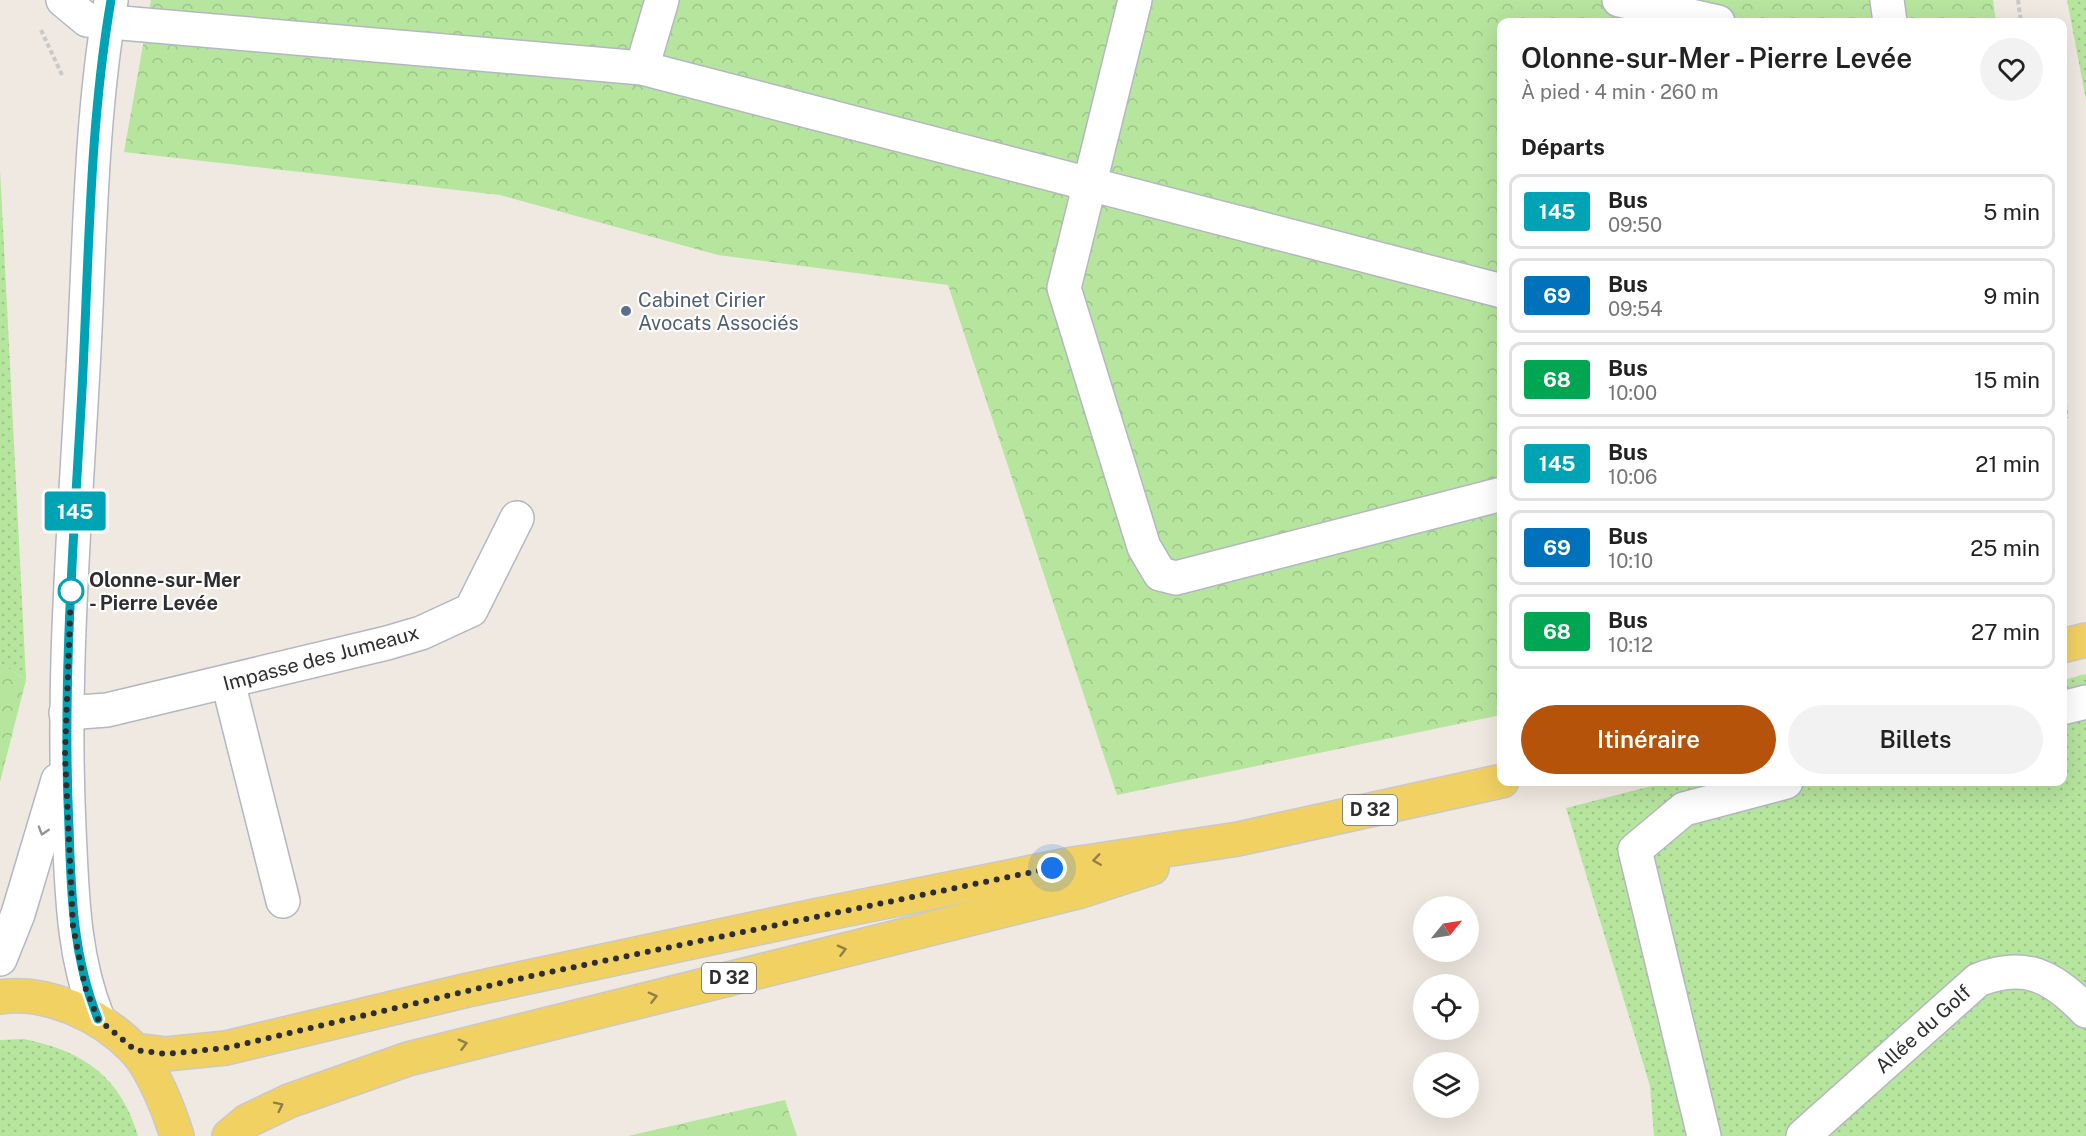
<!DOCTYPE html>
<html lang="fr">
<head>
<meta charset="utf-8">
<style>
	:root { --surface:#fff; --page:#f2f2f2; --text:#222; --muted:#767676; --line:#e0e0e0; --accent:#b45309 }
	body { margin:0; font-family:"Public Sans",sans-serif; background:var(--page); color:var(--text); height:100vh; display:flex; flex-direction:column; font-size:22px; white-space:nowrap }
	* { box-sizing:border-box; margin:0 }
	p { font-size:20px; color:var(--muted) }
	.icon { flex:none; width:33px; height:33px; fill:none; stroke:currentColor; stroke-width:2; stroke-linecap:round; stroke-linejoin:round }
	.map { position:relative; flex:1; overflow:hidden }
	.panel { position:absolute; left:1497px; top:18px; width:570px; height:768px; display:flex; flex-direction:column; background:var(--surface); border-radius:12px; box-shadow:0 6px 24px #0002 }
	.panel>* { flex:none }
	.badge { padding:0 12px; border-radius:4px; font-size:21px; line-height:39px }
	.needle { width:39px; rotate:60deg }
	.fabs { position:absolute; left:1413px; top:896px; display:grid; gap:12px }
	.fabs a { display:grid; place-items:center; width:66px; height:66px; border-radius:50%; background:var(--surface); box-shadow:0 6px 24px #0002; font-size:30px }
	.you { position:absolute; width:30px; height:30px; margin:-15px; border:4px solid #fff; border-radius:50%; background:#1a73e8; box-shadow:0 0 0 9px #1a73e833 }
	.map>.badge { position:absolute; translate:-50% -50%; box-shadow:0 0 0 3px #fff }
	h2 { padding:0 24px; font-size:22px; line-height:54px }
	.round { display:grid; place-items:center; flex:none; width:63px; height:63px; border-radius:32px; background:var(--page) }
	.headline { display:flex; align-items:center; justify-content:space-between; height:102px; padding:0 24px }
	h1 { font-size:28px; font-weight:600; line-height:45px }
	.cta { display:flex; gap:12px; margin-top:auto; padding:12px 24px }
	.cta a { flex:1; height:69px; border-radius:36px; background:var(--accent); color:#fff; font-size:24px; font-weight:600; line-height:69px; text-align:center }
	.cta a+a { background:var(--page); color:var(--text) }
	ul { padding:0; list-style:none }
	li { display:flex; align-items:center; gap:18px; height:75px; margin:0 12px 9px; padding:0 12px; border:3px solid var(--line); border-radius:12px }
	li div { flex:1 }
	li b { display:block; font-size:22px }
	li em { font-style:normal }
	li .badge { min-width:66px; font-weight:700; text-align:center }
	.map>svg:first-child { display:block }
	.grass { fill:url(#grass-dots) }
	.forest { fill:url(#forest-crowns) }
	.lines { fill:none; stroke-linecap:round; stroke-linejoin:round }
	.minor-casing { stroke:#b4b7c1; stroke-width:36 }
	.major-casing { stroke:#c9c9c9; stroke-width:36 }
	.path { stroke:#c9c9c9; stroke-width:4; stroke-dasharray:4.5 3; stroke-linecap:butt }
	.minor { stroke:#fff; stroke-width:33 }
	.major { stroke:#f2d163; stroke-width:33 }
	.oneway { stroke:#969696 }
	.oneway2 { stroke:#908048 }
	.line-casing { stroke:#fff; stroke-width:14 }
	.line { stroke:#00a3b4; stroke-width:9 }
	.walk { stroke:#2e2e2e; stroke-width:6; stroke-dasharray:0 10.8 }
	.service-dot { fill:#5c6f8a; stroke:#fff; stroke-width:2 }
	.stop-dot { fill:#fff; stroke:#00a3b4; stroke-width:3 }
	.labels { text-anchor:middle; stroke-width:4.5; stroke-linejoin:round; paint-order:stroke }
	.shield { fill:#fff; stroke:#6d6d6d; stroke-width:1.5 }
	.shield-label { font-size:18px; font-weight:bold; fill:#2e2e2e }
	.service-label { font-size:20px; fill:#4e5e75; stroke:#fff; text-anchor:start }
	.stop-label { font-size:20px; font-weight:bold; fill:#2e2e2e; stroke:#fff; text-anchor:start }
	.street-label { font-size:20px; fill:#2e2e2e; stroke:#fff }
</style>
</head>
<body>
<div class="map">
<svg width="2086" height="1136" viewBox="0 0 2086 1136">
	<defs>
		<pattern id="grass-dots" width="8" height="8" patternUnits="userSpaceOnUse" patternTransform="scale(1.5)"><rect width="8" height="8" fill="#b6e59e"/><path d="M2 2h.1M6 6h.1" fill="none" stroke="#9dc588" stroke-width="1.8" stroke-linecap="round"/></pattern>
		<pattern id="forest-crowns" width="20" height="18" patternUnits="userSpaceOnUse" patternTransform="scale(1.5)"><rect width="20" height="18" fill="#b6e59e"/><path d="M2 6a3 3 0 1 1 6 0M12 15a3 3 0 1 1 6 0" fill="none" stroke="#9dc588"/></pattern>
	</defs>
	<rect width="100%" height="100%" fill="#efe9e1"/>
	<g class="grass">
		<path d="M2067,0H2086V100Z"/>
		<path d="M0,169L26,680L0,663Z"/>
		<path d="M2086,674V1136H1654L1650,1086L1566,808L1667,782H2062L2063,680Z"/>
		<path d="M24,1039C83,1051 120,1076 138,1136H0V1040Z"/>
	</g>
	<g class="forest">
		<path d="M151,0H1993L1996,22H1502L1501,715L1117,795L948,285L718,255L500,195L124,152Z"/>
		<path d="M0,663L26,680L0,782Z"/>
		<path d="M785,1100L797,1136H628Z"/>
	</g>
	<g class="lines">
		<g class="minor-casing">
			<g id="minor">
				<path d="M63,0L87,20L642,68L1502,291"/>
				<path d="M1135,0L1064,288L1144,547L1160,574L1176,578L1502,494"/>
				<path d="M1619,0L1718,22"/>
				<path d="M1887,0L1890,22"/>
				<path d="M642,68L662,0"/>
				<path d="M228,682L283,901"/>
				<path d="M2062,708L2086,702"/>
				<path d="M66,713L107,710L387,643L421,633L471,610L517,518"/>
				<path d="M0,959L18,914L58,780"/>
				<path d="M98,1019C73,957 72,894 69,828C62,680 74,533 82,386C90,258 89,127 111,1"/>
				<path d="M1704,1136L1635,850L1684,809L1786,782"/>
				<path d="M1803,1136L1978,980C2024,962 2052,975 2086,1011"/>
			</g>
		</g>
		<g class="major-casing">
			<g id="major">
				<path d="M2062,646L2086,640"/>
				<path d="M0,997C47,990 101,1015 134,1049C153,1069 169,1110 177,1136"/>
				<path d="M135,1050L166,1054L226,1048L468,990L814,916L1073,864L1238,839L1502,781"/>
				<path d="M229,1136L247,1121L289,1101L408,1059L1081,891L1152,868"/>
			</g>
		</g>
		<g class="path">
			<path d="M2018,0L2021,22"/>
			<path d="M41,30L63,77"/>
			<path d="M2062,380L2067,418"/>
		</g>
		<use href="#minor" class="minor"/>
		<use href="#major" class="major"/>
	</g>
	<defs><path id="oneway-chevron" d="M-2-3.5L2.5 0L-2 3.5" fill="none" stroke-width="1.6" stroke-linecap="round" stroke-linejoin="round" transform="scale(1.5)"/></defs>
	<use class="oneway" href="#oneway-chevron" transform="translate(43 831) rotate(107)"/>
	<g class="oneway2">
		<use href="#oneway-chevron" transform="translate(1097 860) rotate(172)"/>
		<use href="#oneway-chevron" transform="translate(842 950) rotate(-14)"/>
		<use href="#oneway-chevron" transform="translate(653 997) rotate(-14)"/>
		<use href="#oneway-chevron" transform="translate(463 1044) rotate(-15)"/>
		<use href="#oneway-chevron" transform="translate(279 1106) rotate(-26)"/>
	</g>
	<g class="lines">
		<g class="line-casing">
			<path id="line" d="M98,1019C73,957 71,894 69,827C62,682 74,536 82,390C89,261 89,128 111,0"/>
		</g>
		<use href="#line" class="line"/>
		<path class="walk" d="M71,591L65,755L73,926L85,987L98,1019L135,1050L166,1054L226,1048L531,976L1052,868"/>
	</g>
	<circle class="service-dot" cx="626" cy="311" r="6"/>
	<circle class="stop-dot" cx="71" cy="591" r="12"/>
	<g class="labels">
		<g class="shield">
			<rect x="1343" y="795" width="54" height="30" rx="4.5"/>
			<rect x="702" y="963" width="54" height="30" rx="4.5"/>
		</g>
		<g class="shield-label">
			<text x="1370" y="816">D 32</text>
			<text x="729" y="984">D 32</text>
		</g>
		<g class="service-label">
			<text x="638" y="307">Cabinet Cirier<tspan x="638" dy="23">Avocats Associés</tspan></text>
		</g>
		<g class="stop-label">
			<text x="89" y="587">Olonne-sur-Mer<tspan x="89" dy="23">- Pierre Levée</tspan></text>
		</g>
		<g class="street-label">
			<text transform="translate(321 658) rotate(-15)" y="7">Impasse des Jumeaux</text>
			<text transform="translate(1923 1029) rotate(-42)" y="7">Allée du Golf</text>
		</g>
	</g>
</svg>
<div class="fabs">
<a><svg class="needle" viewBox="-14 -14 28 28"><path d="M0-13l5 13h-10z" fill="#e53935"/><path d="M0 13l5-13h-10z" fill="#767676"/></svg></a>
<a><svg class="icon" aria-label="locate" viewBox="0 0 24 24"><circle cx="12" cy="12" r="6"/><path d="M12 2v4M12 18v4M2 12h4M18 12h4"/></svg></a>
<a><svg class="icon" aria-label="layers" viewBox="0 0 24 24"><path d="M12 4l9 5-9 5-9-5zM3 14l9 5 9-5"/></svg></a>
</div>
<div class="you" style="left:1052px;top:868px"></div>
<b class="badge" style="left:75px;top:511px;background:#00a3b4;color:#fff">145</b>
<section class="panel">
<div class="headline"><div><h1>Olonne-sur-Mer - Pierre Levée</h1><p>À pied · 4 min · 260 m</p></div><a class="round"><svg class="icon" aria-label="heart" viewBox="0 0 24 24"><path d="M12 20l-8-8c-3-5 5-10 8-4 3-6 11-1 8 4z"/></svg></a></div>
<h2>Départs</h2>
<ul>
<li><span class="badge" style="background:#00a3b4;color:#fff">145</span><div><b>Bus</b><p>09:50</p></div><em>5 min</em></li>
<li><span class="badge" style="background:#0072bc;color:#fff">69</span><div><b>Bus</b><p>09:54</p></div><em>9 min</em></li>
<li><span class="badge" style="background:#00a651;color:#fff">68</span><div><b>Bus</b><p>10:00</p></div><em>15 min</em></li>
<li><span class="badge" style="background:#00a3b4;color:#fff">145</span><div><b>Bus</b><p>10:06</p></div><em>21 min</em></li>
<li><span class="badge" style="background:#0072bc;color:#fff">69</span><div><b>Bus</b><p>10:10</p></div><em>25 min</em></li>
<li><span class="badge" style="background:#00a651;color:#fff">68</span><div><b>Bus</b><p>10:12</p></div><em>27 min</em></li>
</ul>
<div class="cta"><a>Itinéraire</a><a>Billets</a></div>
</section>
</div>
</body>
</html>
